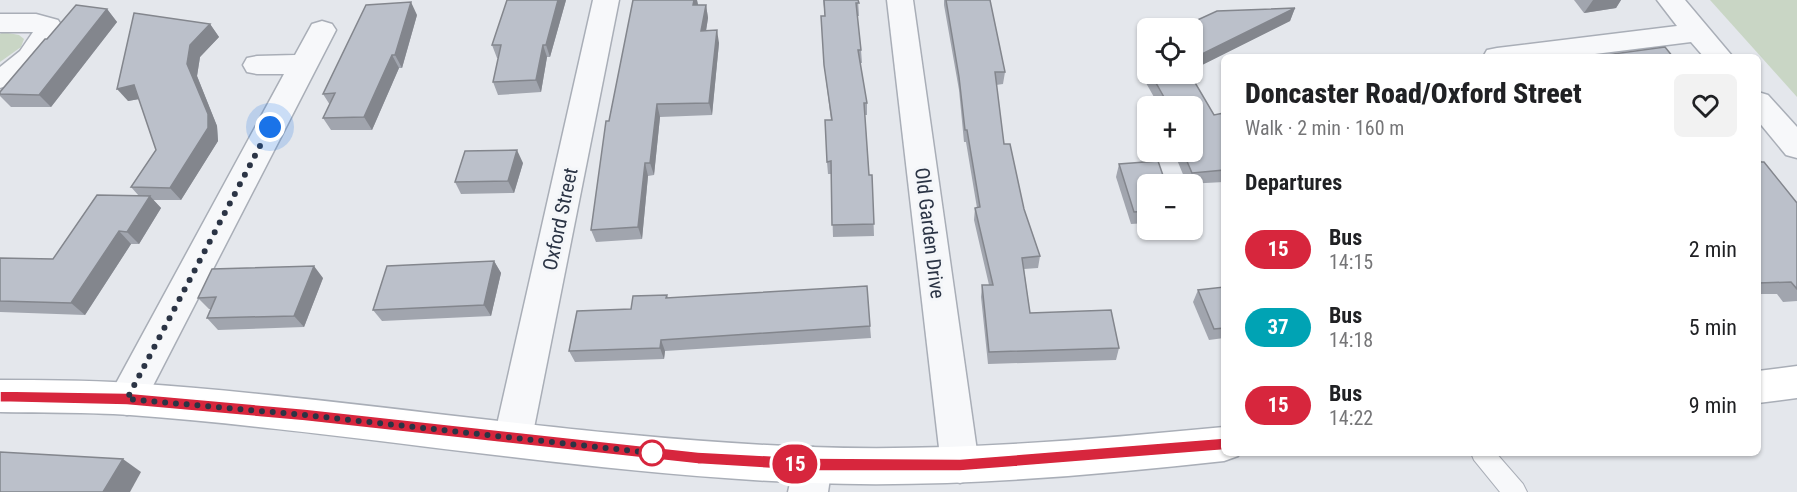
<!DOCTYPE html>
<html lang="en">
<head>
<meta charset="utf-8">
<style>
	:root { --surface:#fff; --page:#f2f2f2; --text:#202124; --muted:#757577 }
	body { margin:0; font-family:"Roboto Condensed",sans-serif; background:var(--page); color:var(--text); height:100vh; display:flex; flex-direction:column; font-size:22px; white-space:nowrap }
	* { box-sizing:border-box; margin:0 }
	p { font-size:20px; color:var(--muted) }
	.icon { flex:none; width:33px; height:33px; fill:none; stroke:currentColor; stroke-width:2; stroke-linecap:round; stroke-linejoin:round }
	.map { position:relative; flex:1; overflow:hidden }
	.drawer { position:absolute; left:1221px; top:54px; width:540px; height:402px; display:flex; flex-direction:column; background:var(--surface); border-radius:9px; box-shadow:0 2px 4px #0004 }
	.drawer>* { flex:none }
	.badge { padding:0 12px; border-radius:20px; font-size:21px; line-height:39px }
	.controls { position:absolute; left:1137px; top:18px; display:grid; gap:12px }
	.controls a { display:grid; place-items:center; width:66px; height:66px; border-radius:9px; background:var(--surface); box-shadow:0 2px 4px #0004; font-size:30px }
	.you { position:absolute; width:30px; height:30px; margin:-15px; border:4px solid #fff; border-radius:50%; background:#1a73e8; box-shadow:0 0 0 9px #1a73e833 }
	.map>.badge { position:absolute; translate:-50% -50%; box-shadow:0 0 0 3px #fff }
	h2 { padding:0 24px; font-size:22px; line-height:54px }
	.round { display:grid; place-items:center; flex:none; width:63px; height:63px; border-radius:9px; background:var(--page) }
	.overview { display:flex; align-items:center; justify-content:space-between; height:102px; padding:0 24px }
	h1 { font-size:28px; font-weight:800; line-height:45px }
	ul { padding:0; list-style:none }
	li { display:flex; align-items:center; gap:18px; height:78px; padding:0 24px }
	li div { flex:1 }
	li b { display:block; font-size:22px }
	li em { font-style:normal }
	li .badge { min-width:66px; font-weight:700; text-align:center }
	.map>svg:first-child { display:block }
	.green { fill:#c9d6c5 }
	.lines { fill:none; stroke-linecap:round; stroke-linejoin:round }
	.lane-casing { stroke:#a9aeb7; stroke-width:2 }
	.street-casing { stroke:#a9aeb7; stroke-width:3 }
	.secondary-casing { stroke:#a9aeb7; stroke-width:3 }
	.lane { fill:#f7f8fa; fill-rule:evenodd }
	.street { fill:#f7f8fa; fill-rule:evenodd }
	.secondary { fill:#fff; fill-rule:evenodd }
	.wall { fill:#a1a5ae }
	.shaded-wall { fill:#83868d }
	.building { fill:#bbc0ca; stroke:#83868d; stroke-width:1.5 }
	.line { fill:#d7263d; stroke:#fff; stroke-width:1.5 }
	.walk { stroke:#2b3445; stroke-width:6; stroke-dasharray:0 10.8 }
	.stop-dot { fill:#fff; stroke:#d7263d; stroke-width:3 }
	.labels { text-anchor:middle; stroke-width:6; stroke-linejoin:round; paint-order:stroke }
	.street-label { font-size:20px; fill:#2b3445; stroke:#f4f6f9 }
</style>
</head>
<body>
<div class="map">
<svg width="1797" height="492" viewBox="0 0 1797 492">
	<rect width="100%" height="100%" fill="#e4e7ec"/>
	<g class="green">
		<path d="M1710,0H1797V97Z"/>
		<path d="M3,32L19,35L24,39L21,47L0,62V34Z"/>
	</g>
	<g class="lines">
		<g class="lane-casing">
			<path id="lane" d="M1471,453H1496L1523,484L1527,492H1500L1474,460Z"/>
		</g>
		<g class="street-casing">
			<g id="street">
				<path d="M593,0H619L532,438L526,450L513,455L500,450L494,438Z"/>
				<path d="M887,0H913L979,465L974,478L960,483L946,478L941,465Z"/>
				<path d="M1657,0H1685L1733,57H1704L1691,42L1571,57H1483L1487,50L1497,48L1677,26Z"/>
				<path d="M0,14H36L58,20L62,26C55,57 29,80 0,88V67L20,51L33,32H0Z"/>
				<path d="M322,21L332,24L336,30L140,411L127,415L114,411L108,399L114,387L284,74H257L247,72L243,65L247,58L257,56L295,55L312,24Z"/>
				<path d="M1758,92L1768,95L1797,127V158L1786,155L1758,121Z"/>
				<path d="M813,447L827,452L832,465L828,492H788L794,465L799,452Z"/>
			</g>
		</g>
		<g class="secondary-casing">
			<g id="secondary">
				<path d="M1797,366V398L1758,403V371Z"/>
				<path d="M0,380C43,380 86,380 130,383C357,398 583,439 811,447C949,452 1087,440 1224,427V453H1239L1238,456L1224,461C1087,476 949,488 811,483C583,474 357,432 130,415C86,412 43,413 0,412Z"/>
			</g>
		</g>
		<use href="#lane" class="lane"/>
		<use href="#street" class="street"/>
		<use href="#secondary" class="secondary"/>
	</g>
	<g class="wall">
		<path d="M566,0L550,57H547L541,92L498,95L493,82L498,58H497L492,45Z"/>
		<path d="M633,0H697L698,5H706L708,18L706,31L719,43L712,115L660,117L654,175L648,176L642,239L596,242L591,230L609,121Z"/>
		<path d="M823,0H858L859,16H857L861,50L862,63H860L867,103V115H865L869,175H872L874,236L833,237L831,174H828L827,162L831,120L824,65L825,16Z"/>
		<path d="M944,0H990L1005,72L1003,84L996,85L1004,144L1024,209L1040,256L1038,268L1024,269L1030,313L1119,348L1116,360L988,364L981,297L982,285H989L974,220L975,208H977L966,142H964L959,90L944,5Z"/>
		<path d="M1574,0H1621L1616,8L1584,13Z"/>
		<path d="M1295,8L1290,21L1196,68L1192,65V28Z"/>
		<path d="M107,9L117,22L51,107H11L0,96V92L47,39Z"/>
		<path d="M417,15L402,68H399L372,130H331L323,118L330,105L323,94Z"/>
		<path d="M210,24L219,37L200,57L197,76L217,126L218,141L181,200H153L161,208L139,244H131L85,315L0,312V258L53,259L139,196L131,187L156,150L139,99L128,101Z"/>
		<path d="M1148,60V74H1190L1214,115L1224,113V182L1187,184L1175,155L1176,152H1192V106H1159L1141,74L1144,61Z"/>
		<path d="M1758,158L1797,203V301L1783,302L1777,294H1758Z"/>
		<path d="M523,163L514,193L461,194L455,182Z"/>
		<path d="M1119,164L1148,184V223L1131,224L1116,177Z"/>
		<path d="M494,261L501,273L491,316L382,321L373,310Z"/>
		<path d="M323,278L304,327L218,330L207,318L211,309H209L198,298Z"/>
		<path d="M1224,287V338L1209,340L1193,302L1198,290Z"/>
		<path d="M667,295L668,298L870,326L871,338L665,351L664,359L575,362L569,351L631,309Z"/>
	</g>
	<g class="shaded-wall">
		<path d="M558,0H566L550,57L546,45Z"/>
		<path d="M694,0H697L698,5H693Z"/>
		<path d="M1593,0H1621L1616,8L1584,13Z"/>
		<path d="M411,2L417,15L402,68L395,55Z"/>
		<path d="M706,5L708,18L704,43L701,31Z"/>
		<path d="M1295,8L1290,21L1196,68L1200,55Z"/>
		<path d="M107,9L117,22L51,107L39,95Z"/>
		<path d="M210,24L219,37L200,57L197,76L217,126L218,141L181,200L170,188L187,64L190,45Z"/>
		<path d="M717,30L719,43L712,115L709,103Z"/>
		<path d="M543,45L547,57L541,92L536,80Z"/>
		<path d="M392,55L399,68L372,130L364,117Z"/>
		<path d="M134,85L145,98L128,101L117,89Z"/>
		<path d="M657,104L660,117L654,175L650,163Z"/>
		<path d="M517,150L523,163L514,193L508,181Z"/>
		<path d="M645,163L648,176L642,239L638,227Z"/>
		<path d="M150,196L161,208L139,244L127,232Z"/>
		<path d="M119,231L131,244L85,315L71,303Z"/>
		<path d="M494,261L501,273L491,316L484,305Z"/>
		<path d="M314,266L323,278L304,327L294,316Z"/>
		<path d="M661,340L665,351L664,359L660,348Z"/>
		<path d="M123,459L141,472L130,492H103Z"/>
	</g>
	<g class="building">
		<path d="M507,0H558L546,45H543L536,80L493,82L501,45H492Z"/>
		<path d="M633,0H694L693,5H706L701,31L717,30L709,103L657,104L650,163H645L638,227L591,230L606,121H609Z"/>
		<path d="M824,0H858L859,3H856L861,50H858L867,103H864L869,175H872L874,224L832,225L831,161L827,162L825,120H832L824,65L821,16H825Z"/>
		<path d="M946,0H990L1005,72H995L1004,144H1010L1024,209L1040,256L1022,258L1030,313L1111,310L1119,348L989,352L982,285H993L975,208L980,207L967,130H965L959,77Z"/>
		<path d="M411,2L395,55H392L364,117L323,118L335,93L323,94L366,5Z"/>
		<path d="M76,5L107,9L39,95L0,94V92L45,39H47Z"/>
		<path d="M1295,8L1200,55L1192,49V28H1180L1217,11Z"/>
		<path d="M134,13L210,24L190,45L187,64L208,114V128L170,188L131,187L156,150L134,85L117,89Z"/>
		<path d="M1665,47L1673,57H1591Z"/>
		<path d="M1151,74H1190L1214,115L1224,113V170L1192,173L1183,152H1192V106H1169Z"/>
		<path d="M517,150L508,181L455,182L465,151Z"/>
		<path d="M1758,158L1761,162H1764L1797,203V289L1791,282L1758,283V216H1759L1758,214Z"/>
		<path d="M1158,161L1166,184H1148V211L1134,212L1119,164Z"/>
		<path d="M97,195L150,196L127,232L119,231L71,303L0,301V258L53,259Z"/>
		<path d="M494,261L484,305L373,310L387,266Z"/>
		<path d="M314,266L294,316L207,318L216,297L198,298L212,269Z"/>
		<path d="M867,286L870,326L661,340L660,348L569,351L577,311L631,309L633,296L667,295L666,298Z"/>
		<path d="M1224,287V328L1214,329L1198,290Z"/>
		<path d="M0,452L123,459L103,492H0Z"/>
	</g>
	<path class="line" d="M0,391L127,393L305,409L698,452L813,458L960,459L1224,438L1229,439L1231,444L1229,448L1224,450L960,471H813L698,464L305,421L127,405L0,402Z"/>
	<g class="lines">
		<path class="walk" d="M270,127L127,399L305,415L652,453"/>
	</g>
	<circle class="stop-dot" cx="652" cy="453" r="12"/>
	<g class="labels">
		<g class="street-label">
			<text transform="translate(560 219) rotate(-78)" y="7">Oxford Street</text>
			<text transform="translate(930 233) rotate(83)" y="7">Old Garden Drive</text>
		</g>
	</g>
</svg>
<div class="controls">
<a><svg class="icon" aria-label="locate" viewBox="0 0 24 24"><circle cx="12" cy="12" r="6"/><path d="M12 2v4M12 18v4M2 12h4M18 12h4"/></svg></a>
<a>+</a>
<a>−</a>
</div>
<div class="you" style="left:270px;top:127px"></div>
<b class="badge" style="left:795px;top:464px;background:#d7263d;color:#fff">15</b>
<section class="drawer">
<div class="overview"><div><h1>Doncaster Road/Oxford Street</h1><p>Walk · 2 min · 160 m</p></div><a class="round"><svg class="icon" aria-label="heart" viewBox="0 0 24 24"><path d="M12 20l-8-8c-3-5 5-10 8-4 3-6 11-1 8 4z"/></svg></a></div>
<h2>Departures</h2>
<ul>
<li><span class="badge" style="background:#d7263d;color:#fff">15</span><div><b>Bus</b><p>14:15</p></div><em>2 min</em></li>
<li><span class="badge" style="background:#00a3b4;color:#fff">37</span><div><b>Bus</b><p>14:18</p></div><em>5 min</em></li>
<li><span class="badge" style="background:#d7263d;color:#fff">15</span><div><b>Bus</b><p>14:22</p></div><em>9 min</em></li>
</ul>
</section>
</div>
</body>
</html>
